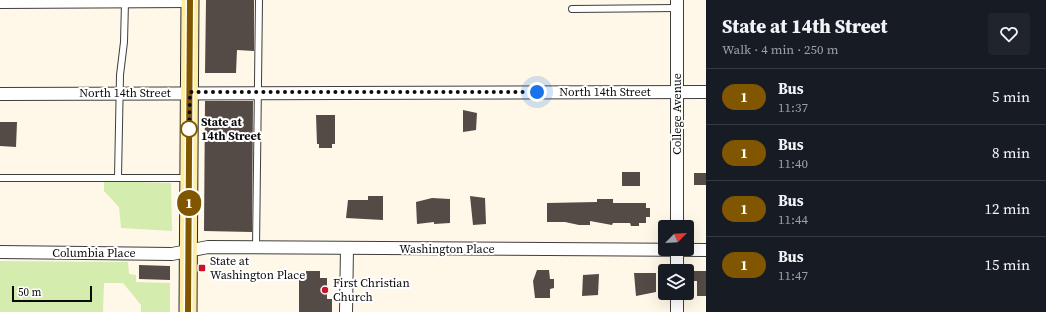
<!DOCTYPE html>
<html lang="en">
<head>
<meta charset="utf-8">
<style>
	:root { --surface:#171b24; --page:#20242c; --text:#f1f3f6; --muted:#9ea1a6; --line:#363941 }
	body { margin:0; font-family:"Source Serif 4",serif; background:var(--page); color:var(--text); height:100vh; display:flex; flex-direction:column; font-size:15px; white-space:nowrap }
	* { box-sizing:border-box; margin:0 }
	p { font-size:13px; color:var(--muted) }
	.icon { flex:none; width:22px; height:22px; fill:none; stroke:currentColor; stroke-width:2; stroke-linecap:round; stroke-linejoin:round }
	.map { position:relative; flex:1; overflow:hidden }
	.sheet { display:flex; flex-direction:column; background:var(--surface); width:340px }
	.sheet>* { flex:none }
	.badge { padding:0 8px; border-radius:13px; font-size:14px; line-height:26px }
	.needle { width:26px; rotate:66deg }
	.tools { position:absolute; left:658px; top:220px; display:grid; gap:8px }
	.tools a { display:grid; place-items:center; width:36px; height:36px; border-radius:4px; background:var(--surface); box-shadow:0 4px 16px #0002; font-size:20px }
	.scale { position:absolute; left:12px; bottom:10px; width:80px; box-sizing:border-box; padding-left:4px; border:2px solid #0b0b0b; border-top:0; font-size:11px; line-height:14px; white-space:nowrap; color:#0b0b0b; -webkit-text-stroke:3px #fff; paint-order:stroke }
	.you { position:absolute; width:20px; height:20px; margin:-10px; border:3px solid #fff; border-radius:50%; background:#1a73e8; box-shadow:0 0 0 6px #1a73e833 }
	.map>.badge { position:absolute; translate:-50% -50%; box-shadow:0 0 0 2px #fff }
	.round { display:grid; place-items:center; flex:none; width:42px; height:42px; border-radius:4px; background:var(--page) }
	.headline { display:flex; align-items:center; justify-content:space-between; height:68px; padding:0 16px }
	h1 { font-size:19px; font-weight:800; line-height:30px }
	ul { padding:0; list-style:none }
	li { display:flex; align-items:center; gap:12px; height:56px; padding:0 16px; border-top:1px solid var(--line) }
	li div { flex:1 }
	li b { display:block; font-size:15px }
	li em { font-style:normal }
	li .badge { min-width:44px; font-weight:700; text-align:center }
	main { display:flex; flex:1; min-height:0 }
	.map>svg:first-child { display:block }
	.green { fill:#d4edae }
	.building { fill:#544a46 }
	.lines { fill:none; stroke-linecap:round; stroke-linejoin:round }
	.service-casing { stroke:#3e3e3e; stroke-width:8 }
	.minor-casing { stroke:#3e3e3e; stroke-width:14 }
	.secondary-casing { stroke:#2d2d2d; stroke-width:19 }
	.service { stroke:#fff; stroke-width:6 }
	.minor { stroke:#fff; stroke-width:12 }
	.secondary { stroke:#ffeda3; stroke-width:17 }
	.line-casing { stroke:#fff; stroke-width:9 }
	.line { stroke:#815601; stroke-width:6 }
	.walk { stroke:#0b0b0b; stroke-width:4; stroke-dasharray:0 7.2 }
	.stop-dot { fill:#fff; stroke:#815601; stroke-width:2 }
	.poi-dot { fill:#c8152e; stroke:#fff; stroke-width:1.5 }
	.labels { text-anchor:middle; stroke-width:4; stroke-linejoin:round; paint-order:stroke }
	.street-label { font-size:12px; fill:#0b0b0b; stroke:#fff }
	.stop-label { font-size:12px; font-weight:bold; fill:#0b0b0b; stroke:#fff; text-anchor:start }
	.poi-label { font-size:12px; fill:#0b0b0b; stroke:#fff; text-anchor:start }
</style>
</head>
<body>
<main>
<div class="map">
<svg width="706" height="312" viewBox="0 0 706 312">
	<rect width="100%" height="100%" fill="#fff8e8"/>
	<g class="green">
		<path d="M104,181L171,183L172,231L121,228L119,207L104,191Z"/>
		<path d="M0,261L128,262L129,274L136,275V282L170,283V312H141V305L123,283H104L103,312H0Z"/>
	</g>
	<g class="building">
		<path d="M206,0H254V51L237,50L236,73H205Z"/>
		<path d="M205,101H253L252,232L204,231Z"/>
		<path d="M463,110L477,113L476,130L463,132Z"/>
		<path d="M316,115H335V144H332V148H319V144H317Z"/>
		<path d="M0,122H17L16,147L0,146Z"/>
		<rect x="622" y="172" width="18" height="14"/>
		<rect x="694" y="173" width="12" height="12"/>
		<path d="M368,196H383V220L346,218L348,200H368Z"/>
		<path d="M470,196L485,198L486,224L473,225Z"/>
		<path d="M432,198L450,199V223L434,224V222L417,224L416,202Z"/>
		<path d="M597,199H613V203H646V208H650V217H646V223H639V226H631L630,223H613L612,225L590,221V225H579L565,222H547V203L597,202Z"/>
		<path d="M139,265L170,266V280L139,279Z"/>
		<path d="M537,270H549L550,279H554V288L550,289V298H535L533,281Z"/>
		<path d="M306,271H320V278H327V299H332V312H299V279H306Z"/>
		<path d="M694,271H706V296H697V281H694Z"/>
		<path d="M634,273H656V292L636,296Z"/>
		<path d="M599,274L598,295L582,296L583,275Z"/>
	</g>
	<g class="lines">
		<g class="service-casing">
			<g id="service">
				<path d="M572,9L677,8"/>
				<path d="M118,177L120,75L124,42L125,2"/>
				<path d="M0,178H187"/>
				<path d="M256,248L259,0"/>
			</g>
		</g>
		<g class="minor-casing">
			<g id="minor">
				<path d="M0,2L190,1"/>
				<path d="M0,94L706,92"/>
				<path d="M677,227V0"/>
				<path d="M0,252L172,254L208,247L706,250"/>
				<path d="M677,271V249"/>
				<path d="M346,312L347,248"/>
				<path d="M677,312V293"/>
			</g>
		</g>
		<g class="secondary-casing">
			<path id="secondary" d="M188,312L190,0"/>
		</g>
		<use href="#service" class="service"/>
		<use href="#minor" class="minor"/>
		<use href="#secondary" class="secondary"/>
	</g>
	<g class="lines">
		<g class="line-casing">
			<path id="line" d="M188,312L190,0"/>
		</g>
		<use href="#line" class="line"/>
		<path class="walk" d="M189,129V135L190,92H537"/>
	</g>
	<circle class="stop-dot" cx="189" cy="129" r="8"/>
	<g class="poi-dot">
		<rect x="198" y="264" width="8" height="8" rx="2"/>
		<circle cx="325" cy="290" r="4"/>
	</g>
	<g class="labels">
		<g class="street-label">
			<text x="605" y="96">North 14th Street</text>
			<text x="125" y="97">North 14th Street</text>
			<text transform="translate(677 114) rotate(-90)" y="4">College Avenue</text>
			<text x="447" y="253">Washington Place</text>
			<text x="94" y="257">Columbia Place</text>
		</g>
		<g class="stop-label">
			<text x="201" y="126">State at<tspan x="201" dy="14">14th Street</tspan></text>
		</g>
		<g class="poi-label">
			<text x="210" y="265">State at<tspan x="210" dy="14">Washington Place</tspan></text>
			<text x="333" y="287">First Christian<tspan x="333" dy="14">Church</tspan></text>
		</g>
	</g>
</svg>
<div class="tools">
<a><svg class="needle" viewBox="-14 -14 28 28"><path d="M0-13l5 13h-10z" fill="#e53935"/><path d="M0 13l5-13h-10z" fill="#9ea1a6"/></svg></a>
<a><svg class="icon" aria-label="layers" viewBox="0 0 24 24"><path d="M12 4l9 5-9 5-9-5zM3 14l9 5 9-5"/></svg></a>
</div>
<div class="scale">50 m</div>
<div class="you" style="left:537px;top:92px"></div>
<b class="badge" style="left:189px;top:203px;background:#815601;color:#fff">1</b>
</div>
<section class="sheet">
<div class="headline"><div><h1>State at 14th Street</h1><p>Walk · 4 min · 250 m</p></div><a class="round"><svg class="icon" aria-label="heart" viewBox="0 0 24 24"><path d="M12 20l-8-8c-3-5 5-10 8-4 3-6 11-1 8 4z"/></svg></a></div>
<ul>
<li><span class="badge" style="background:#815601;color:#fff">1</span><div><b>Bus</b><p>11:37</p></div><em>5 min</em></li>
<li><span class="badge" style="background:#815601;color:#fff">1</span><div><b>Bus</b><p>11:40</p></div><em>8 min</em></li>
<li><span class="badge" style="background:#815601;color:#fff">1</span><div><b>Bus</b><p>11:44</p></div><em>12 min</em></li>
<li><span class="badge" style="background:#815601;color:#fff">1</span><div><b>Bus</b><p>11:47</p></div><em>15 min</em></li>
</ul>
</section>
</main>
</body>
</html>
